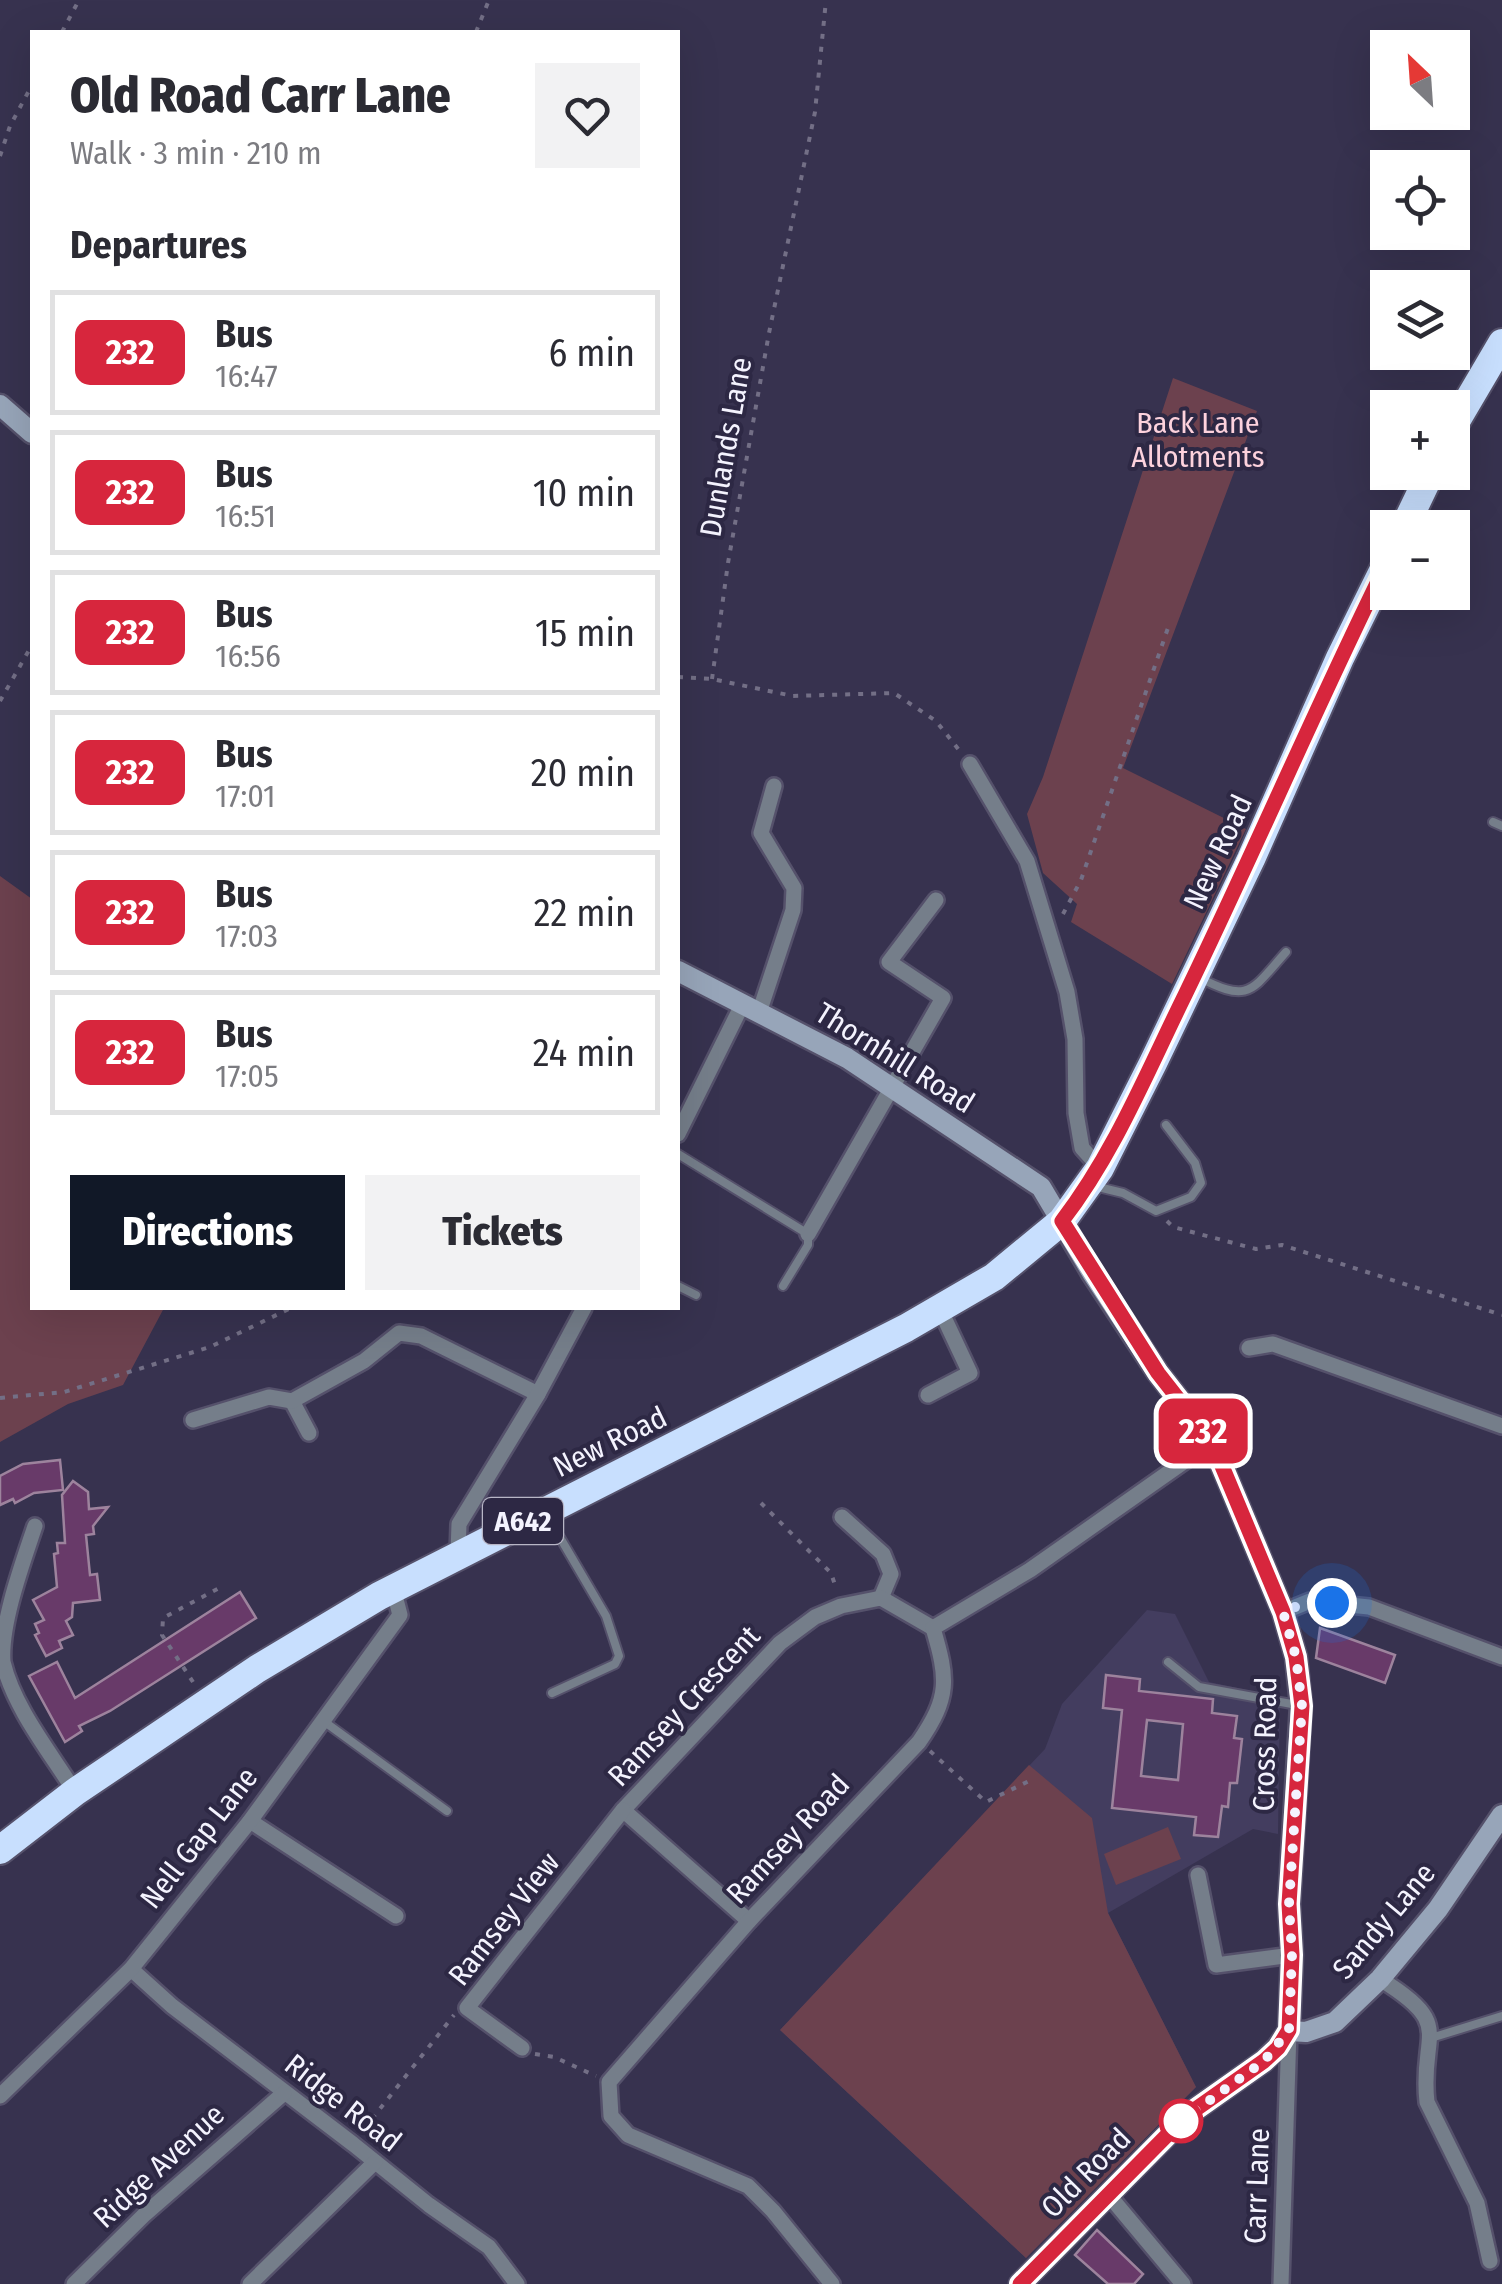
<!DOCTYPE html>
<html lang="en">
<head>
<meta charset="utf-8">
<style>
	:root { --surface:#fff; --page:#f2f2f3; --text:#2b2b33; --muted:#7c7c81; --line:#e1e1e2; --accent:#111827 }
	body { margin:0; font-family:"Fira Sans Condensed",sans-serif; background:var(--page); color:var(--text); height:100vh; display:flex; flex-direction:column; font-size:38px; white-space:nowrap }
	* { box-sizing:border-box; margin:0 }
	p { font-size:32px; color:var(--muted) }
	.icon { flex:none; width:55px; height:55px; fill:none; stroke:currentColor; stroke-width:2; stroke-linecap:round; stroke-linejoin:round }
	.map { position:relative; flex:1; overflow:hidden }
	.drawer { position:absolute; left:30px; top:30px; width:650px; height:1280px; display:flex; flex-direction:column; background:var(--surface); border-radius:0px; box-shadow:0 10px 40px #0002 }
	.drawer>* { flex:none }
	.badge { padding:0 20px; border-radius:15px; font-size:35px; line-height:65px }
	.needle { width:65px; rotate:335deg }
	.buttons { position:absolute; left:1370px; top:30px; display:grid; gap:20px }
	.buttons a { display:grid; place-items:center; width:100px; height:100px; border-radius:0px; background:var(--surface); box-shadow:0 10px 40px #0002; font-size:50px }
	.you { position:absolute; width:50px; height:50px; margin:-25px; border:8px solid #fff; border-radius:50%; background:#1a73e8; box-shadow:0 0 0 15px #1a73e833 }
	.map>.badge { position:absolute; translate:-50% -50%; box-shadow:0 0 0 5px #fff }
	h2 { padding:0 40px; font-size:38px; line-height:90px }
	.round { display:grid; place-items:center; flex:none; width:105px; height:105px; border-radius:0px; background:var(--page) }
	.summary { display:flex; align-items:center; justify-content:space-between; height:170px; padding:0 40px }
	h1 { font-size:48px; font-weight:800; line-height:75px }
	.cta { display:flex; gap:20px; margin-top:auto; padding:20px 40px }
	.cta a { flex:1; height:115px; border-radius:0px; background:var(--accent); color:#fff; font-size:40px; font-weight:800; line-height:115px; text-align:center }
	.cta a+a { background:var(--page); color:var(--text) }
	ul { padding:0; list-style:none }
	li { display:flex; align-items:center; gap:30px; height:125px; margin:0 20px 15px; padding:0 20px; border:5px solid var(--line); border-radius:0px }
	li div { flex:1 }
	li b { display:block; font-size:38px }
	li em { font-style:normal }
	li .badge { min-width:110px; font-weight:700; text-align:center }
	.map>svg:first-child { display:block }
	.built { fill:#433d5f }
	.green { fill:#6c414e }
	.building { fill:#683a69; stroke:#9d839d; stroke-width:2.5; fill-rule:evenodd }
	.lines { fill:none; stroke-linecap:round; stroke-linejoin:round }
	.lane-casing { stroke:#55516b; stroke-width:12 }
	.street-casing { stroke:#55516b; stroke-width:20 }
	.secondary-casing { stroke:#55516b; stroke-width:25 }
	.highway-casing { stroke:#55516b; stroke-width:32 }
	.path { stroke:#736f86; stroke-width:4; stroke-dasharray:5 8; stroke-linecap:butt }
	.lane { stroke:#757e8a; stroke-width:8 }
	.street { stroke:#757e8a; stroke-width:15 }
	.secondary { stroke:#97a5b9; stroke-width:20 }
	.highway { stroke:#c8dffe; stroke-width:28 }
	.line-casing { stroke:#fff; stroke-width:22 }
	.line { stroke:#d7263d; stroke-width:15 }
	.walk { stroke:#f4f3fe; stroke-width:10; stroke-dasharray:0 18 }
	.stop-dot { fill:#fff; stroke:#d7263d; stroke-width:5 }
	.labels { text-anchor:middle; stroke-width:8; stroke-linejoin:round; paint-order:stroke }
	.shield { fill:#2d2844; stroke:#b8b6c6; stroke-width:2.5 }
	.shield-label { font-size:28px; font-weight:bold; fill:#f4f3fe }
	.park-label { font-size:30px; fill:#fdd2dd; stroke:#2d2844 }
	.street-label { font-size:30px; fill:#f4f3fe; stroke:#2d2844 }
</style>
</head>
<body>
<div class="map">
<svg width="1502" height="2284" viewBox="0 0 1502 2284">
	<rect width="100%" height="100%" fill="#37324f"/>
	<path class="built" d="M1147,1610L1175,1614L1209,1682L1280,1697L1278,1834L1253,1829L1108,1913L1196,2087L1026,2258L780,2030L1045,1749L1062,1704Z"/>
	<g class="green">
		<path d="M1173,378L1257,411L1123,768L1246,829L1172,984L1071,922L1077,904L1043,873L1027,814L1043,777Z"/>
		<path d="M0,876L32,899V1308H164L123,1385L68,1404L0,1442Z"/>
		<path d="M1029,1765L1092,1818L1108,1913L1196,2087L1026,2258L780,2030Z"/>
		<path d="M1168,1827L1181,1859L1116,1885L1104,1854Z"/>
	</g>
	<g class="building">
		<path d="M60,1460L63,1490L34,1493L15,1503L13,1499L0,1505V1476L23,1464Z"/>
		<path d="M73,1481L88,1492L89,1509L108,1507L93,1526L94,1534L86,1535L90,1575L97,1574L100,1600L73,1603L72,1617L66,1621L73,1635L59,1641L62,1648L46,1656L35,1635L39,1633L35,1624L44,1620L33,1600L57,1587L54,1554L58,1553L57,1543H65L62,1495Z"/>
		<path d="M240,1592L256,1618L110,1711L79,1726L82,1731L65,1742L29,1676L57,1662L75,1698Z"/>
		<path d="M1320,1628L1395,1655L1385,1683L1316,1658Z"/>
		<path d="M1106,1675L1140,1679L1139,1691L1213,1699L1212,1713L1237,1716L1234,1738L1242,1739L1237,1783H1230L1228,1807L1222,1806L1218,1837L1194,1835L1196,1817L1112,1808L1122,1710L1103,1708ZM1147,1720L1183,1724L1178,1780L1141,1776Z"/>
		<path d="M1097,2230L1143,2274L1134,2284H1108L1075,2255Z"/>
	</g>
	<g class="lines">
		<g class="lane-casing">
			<g id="lane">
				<path d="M1493,822L1502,826"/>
				<path d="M1198,977C1250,1004 1251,991 1286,952"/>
				<path d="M678,1154L808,1234V1245L783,1286"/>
				<path d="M1094,1186L1123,1193L1156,1211L1191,1197L1201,1183L1195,1163L1166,1125"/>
				<path d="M678,1286L696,1295"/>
				<path d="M548,1517L606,1616L619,1656L615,1664L552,1693"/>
				<path d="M1168,1662L1199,1687L1297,1705"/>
				<path d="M322,1720L447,1811"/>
				<path d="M1431,2038L1502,2016"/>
			</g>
		</g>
		<g class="street-casing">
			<g id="street">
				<path d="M970,764L1027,861L1067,992L1075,1039L1076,1113L1082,1148L1100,1168"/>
				<path d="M759,1013L793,910L794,888L761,833L774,786"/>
				<path d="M678,1134L742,1005"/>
				<path d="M808,1234L943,998L889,962L936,900"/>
				<path d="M1249,1348L1273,1344L1502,1426"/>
				<path d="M928,1395L970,1373L940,1309"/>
				<path d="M292,1401L309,1433"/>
				<path d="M193,1420L269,1397L292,1401L364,1361L399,1333L421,1336L538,1394"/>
				<path d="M842,1517L883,1554L891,1574L881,1598"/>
				<path d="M35,1526C23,1562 0,1624 3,1662C14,1708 50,1752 75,1792"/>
				<path d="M458,1553L459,1524L538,1394L584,1308"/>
				<path d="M1283,1612L1310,1601L1369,1607L1502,1657"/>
				<path d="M250,1821L396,1916"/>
				<path d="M1198,1875L1216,1965L1292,1955"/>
				<path d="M749,1921L623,1810L780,1643L815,1617L841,1606L881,1598L933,1628"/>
				<path d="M131,1969L172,2006L353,2144L429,2205L489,2247L517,2284"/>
				<path d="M1380,1979C1457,2026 1419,2033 1427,2102L1477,2203L1490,2261"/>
				<path d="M522,2048L467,2008L623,1810"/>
				<path d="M0,2096L131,1969L250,1821L400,1615L393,1588"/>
				<path d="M1107,2193L1183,2284"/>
				<path d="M74,2284L145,2214L284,2093"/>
				<path d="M250,2284L375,2162"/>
				<path d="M832,2284L773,2211L748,2186L628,2135L611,2116L609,2082L749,1921L919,1742C950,1697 948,1679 933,1628L1030,1570L1212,1442"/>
				<path d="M1281,2284L1289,2031"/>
			</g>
		</g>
		<g class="secondary-casing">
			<g id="secondary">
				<path d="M0,405L32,433"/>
				<path d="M678,971L847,1058L1041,1187L1092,1273L1158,1373L1212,1442L1283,1612L1296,1657L1301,1705L1289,1904L1292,1955L1289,2031L1278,2047L1264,2061L1186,2116L1020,2284"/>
				<path d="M1289,2031L1306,2032L1335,2022L1380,1979L1438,1909L1502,1815"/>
			</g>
		</g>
		<g class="highway-casing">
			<g id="highway">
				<path d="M1452,428L1502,343"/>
				<path d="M1404,528L1431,472"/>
				<path d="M0,1850L75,1792L257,1669L379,1596L906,1328L994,1277L1062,1221L1100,1168L1153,1063L1251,859L1340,658L1388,561"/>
			</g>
		</g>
		<g class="path">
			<path d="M62,32L79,0"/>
			<path d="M476,32L489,0"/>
			<path d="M0,156L10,126L32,85"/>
			<path d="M678,677L712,679L793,696L894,693L936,721L959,750"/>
			<path d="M712,679L728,563L769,333L815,112L826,0"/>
			<path d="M0,701L32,645"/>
			<path d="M1063,914L1081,880L1169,625"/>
			<path d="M1167,1221L1173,1227L1256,1249L1282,1245L1502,1315"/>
			<path d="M0,1398L64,1392L210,1347L291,1308"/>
			<path d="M761,1503L831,1573L836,1588"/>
			<path d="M193,1682L162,1635L163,1618L223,1586"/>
			<path d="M930,1751L986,1802L1031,1780"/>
			<path d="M535,2054L554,2057L596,2076"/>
			<path d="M364,2129L454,2015"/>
		</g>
		<use href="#lane" class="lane"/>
		<use href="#street" class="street"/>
		<use href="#secondary" class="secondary"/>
		<use href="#highway" class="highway"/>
	</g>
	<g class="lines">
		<g class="line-casing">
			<path id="line" d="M1020,2284L1186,2116L1264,2061L1278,2048L1289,2030L1292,1955L1289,1904L1302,1706L1296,1657L1283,1612L1212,1442L1158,1373L1062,1221C1115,1152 1147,1072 1185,995C1255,851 1317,704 1388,561"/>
		</g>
		<use href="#line" class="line"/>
		<path class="walk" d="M1181,2121L1264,2061L1289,2030L1292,1955L1289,1904L1302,1706L1296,1657L1283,1612L1310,1601L1332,1603"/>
	</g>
	<circle class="stop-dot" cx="1181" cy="2121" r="20"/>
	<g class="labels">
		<rect class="shield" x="483" y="1498" width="80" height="46" rx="8"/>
		<g class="shield-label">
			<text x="523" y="1531">A642</text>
		</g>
		<g class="park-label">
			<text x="1198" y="433">Back Lane<tspan x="1198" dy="34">Allotments</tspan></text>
		</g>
		<g class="street-label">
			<text transform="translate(726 447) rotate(-80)" y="10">Dunlands Lane</text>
			<text transform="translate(1218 852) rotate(-65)" y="10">New Road</text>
			<text transform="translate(895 1058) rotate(32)" y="10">Thornhill Road</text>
			<text transform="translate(610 1442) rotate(-26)" y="10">New Road</text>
			<text transform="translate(684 1706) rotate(-47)" y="10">Ramsey Crescent</text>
			<text transform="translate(1265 1744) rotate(-89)" y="10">Cross Road</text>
			<text transform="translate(199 1838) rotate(-52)" y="10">Nell Gap Lane</text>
			<text transform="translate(788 1839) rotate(-47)" y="10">Ramsey Road</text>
			<text transform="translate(504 1919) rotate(-52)" y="10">Ramsey View</text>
			<text transform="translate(1384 1921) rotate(-50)" y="10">Sandy Lane</text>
			<text transform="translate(343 2103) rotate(38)" y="10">Ridge Road</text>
			<text transform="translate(159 2166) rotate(-43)" y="10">Ridge Avenue</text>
			<text transform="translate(1086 2173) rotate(-45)" y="10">Old Road</text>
			<text transform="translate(1257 2186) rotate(-88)" y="10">Carr Lane</text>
		</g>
	</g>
</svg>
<div class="buttons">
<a><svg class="needle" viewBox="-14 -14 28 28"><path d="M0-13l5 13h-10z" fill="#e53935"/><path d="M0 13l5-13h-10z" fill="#7c7c81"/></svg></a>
<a><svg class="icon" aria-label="locate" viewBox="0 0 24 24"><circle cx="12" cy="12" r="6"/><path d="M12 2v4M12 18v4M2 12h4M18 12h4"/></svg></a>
<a><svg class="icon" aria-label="layers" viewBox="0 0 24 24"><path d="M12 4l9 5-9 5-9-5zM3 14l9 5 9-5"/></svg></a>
<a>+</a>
<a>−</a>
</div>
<div class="you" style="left:1332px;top:1603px"></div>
<b class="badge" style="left:1203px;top:1431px;background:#d7263d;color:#fff">232</b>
<section class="drawer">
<div class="summary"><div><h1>Old Road Carr Lane</h1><p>Walk · 3 min · 210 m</p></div><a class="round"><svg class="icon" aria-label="heart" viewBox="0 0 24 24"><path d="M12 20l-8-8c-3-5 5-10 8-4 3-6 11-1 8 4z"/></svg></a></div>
<h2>Departures</h2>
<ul>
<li><span class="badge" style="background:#d7263d;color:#fff">232</span><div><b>Bus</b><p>16:47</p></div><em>6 min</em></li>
<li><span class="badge" style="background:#d7263d;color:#fff">232</span><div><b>Bus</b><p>16:51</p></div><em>10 min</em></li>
<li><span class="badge" style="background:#d7263d;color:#fff">232</span><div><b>Bus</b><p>16:56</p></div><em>15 min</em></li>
<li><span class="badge" style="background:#d7263d;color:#fff">232</span><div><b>Bus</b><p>17:01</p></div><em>20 min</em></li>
<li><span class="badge" style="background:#d7263d;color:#fff">232</span><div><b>Bus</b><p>17:03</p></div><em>22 min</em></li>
<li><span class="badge" style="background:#d7263d;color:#fff">232</span><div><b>Bus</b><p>17:05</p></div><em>24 min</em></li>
</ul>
<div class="cta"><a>Directions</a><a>Tickets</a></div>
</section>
</div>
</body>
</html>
